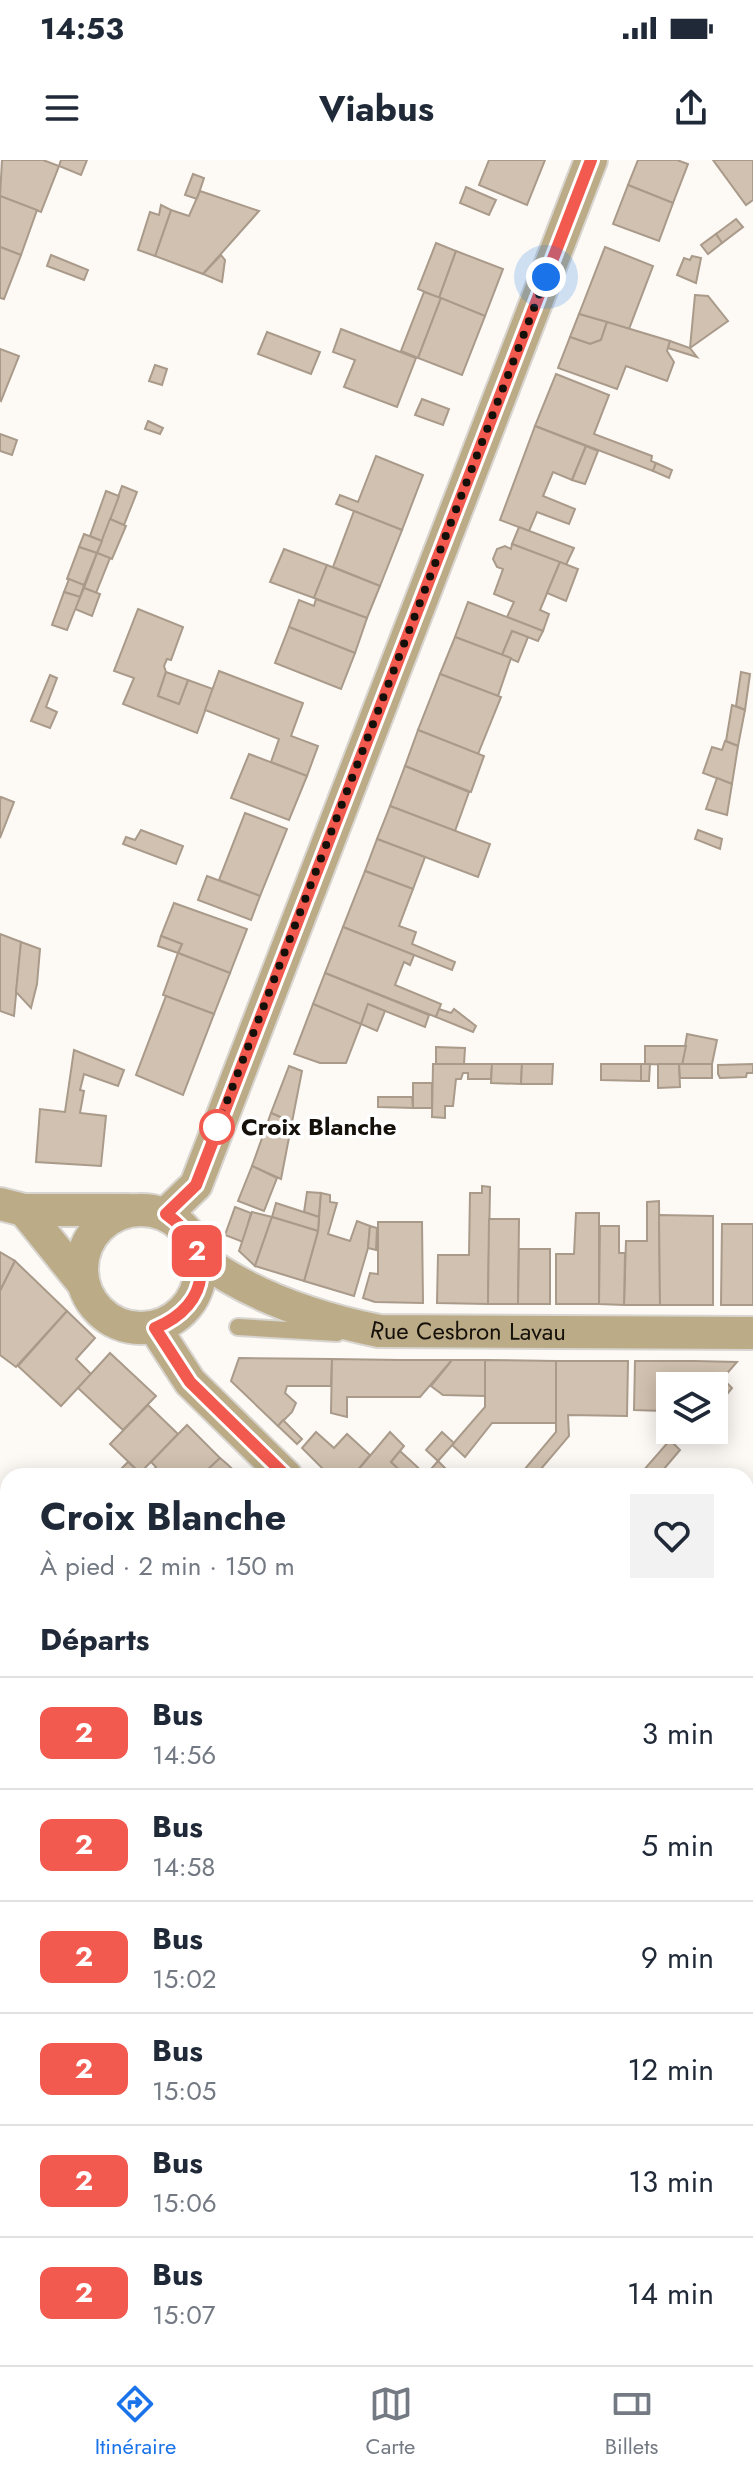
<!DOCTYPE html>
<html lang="fr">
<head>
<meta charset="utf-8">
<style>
	:root { --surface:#fff; --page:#f2f2f3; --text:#1f2937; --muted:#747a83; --line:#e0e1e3; --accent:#1a73e8 }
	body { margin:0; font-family:Jost,sans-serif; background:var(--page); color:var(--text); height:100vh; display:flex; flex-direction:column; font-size:30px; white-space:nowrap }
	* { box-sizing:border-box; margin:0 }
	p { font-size:26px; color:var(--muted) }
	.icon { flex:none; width:44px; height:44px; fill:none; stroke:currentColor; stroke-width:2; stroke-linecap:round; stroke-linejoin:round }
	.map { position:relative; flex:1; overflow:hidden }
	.details { position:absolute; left:0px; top:1308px; width:754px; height:898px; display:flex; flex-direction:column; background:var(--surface); border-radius:24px 24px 0 0; box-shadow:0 4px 20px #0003 }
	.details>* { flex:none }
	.badge { padding:0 16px; border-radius:12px; font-size:28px; line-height:52px }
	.buttons { position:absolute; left:656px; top:1212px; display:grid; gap:16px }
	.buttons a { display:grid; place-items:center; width:72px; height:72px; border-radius:0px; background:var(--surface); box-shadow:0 4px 20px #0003; font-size:40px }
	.you { position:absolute; width:40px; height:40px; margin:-20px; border:6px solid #fff; border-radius:50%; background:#1a73e8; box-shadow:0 0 0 12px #1a73e833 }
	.map>.badge { position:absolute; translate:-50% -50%; box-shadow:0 0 0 4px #fff }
	h2 { padding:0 40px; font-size:30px; line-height:72px }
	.round { display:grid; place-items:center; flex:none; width:84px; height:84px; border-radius:0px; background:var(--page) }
	.summary { display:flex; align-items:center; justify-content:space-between; height:136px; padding:0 40px }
	h1 { font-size:38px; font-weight:700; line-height:60px }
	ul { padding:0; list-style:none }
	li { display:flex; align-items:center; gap:24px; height:112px; padding:0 40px; border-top:2px solid var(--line) }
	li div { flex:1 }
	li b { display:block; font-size:30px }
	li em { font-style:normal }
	li .badge { min-width:88px; font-weight:700; text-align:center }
	.status { display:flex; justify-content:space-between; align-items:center; height:56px; padding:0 40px; background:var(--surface); direction:ltr }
	.status svg { height:22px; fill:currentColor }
	header { display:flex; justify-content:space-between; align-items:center; height:104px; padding:0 40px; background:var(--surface); font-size:36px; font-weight:700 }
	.tab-bar { display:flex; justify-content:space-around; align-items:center; height:112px; border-top:2px solid var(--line); background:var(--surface); font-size:22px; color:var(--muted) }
	.tab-bar a { display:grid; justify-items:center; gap:4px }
	.tab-bar .current { color:var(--accent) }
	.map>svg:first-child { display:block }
	.building { fill:#d1c1b0; stroke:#a99a8a; stroke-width:2 }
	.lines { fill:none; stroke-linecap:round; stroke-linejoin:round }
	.service-casing { stroke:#d8d5d0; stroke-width:20 }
	.minor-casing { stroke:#d8d5d0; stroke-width:36 }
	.service { stroke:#bbab86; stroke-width:16 }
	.minor { stroke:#bbab86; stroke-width:32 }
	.line-casing { stroke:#fff; stroke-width:18 }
	.line { stroke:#f2594f; stroke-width:12 }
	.walk { stroke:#15100a; stroke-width:8; stroke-dasharray:0 14.4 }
	.stop-dot { fill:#fff; stroke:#f2594f; stroke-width:4 }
	.labels { text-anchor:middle; stroke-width:7; stroke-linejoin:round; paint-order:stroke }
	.stop-label { font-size:24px; font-weight:bold; fill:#15100a; stroke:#fff; text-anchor:start }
	.street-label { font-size:24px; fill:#15100a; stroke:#fff }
</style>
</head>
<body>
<div class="status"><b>14:53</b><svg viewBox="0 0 49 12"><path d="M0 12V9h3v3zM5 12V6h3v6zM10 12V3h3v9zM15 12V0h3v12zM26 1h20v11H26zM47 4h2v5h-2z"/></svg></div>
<header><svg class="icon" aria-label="menu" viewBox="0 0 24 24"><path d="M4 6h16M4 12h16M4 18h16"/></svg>Viabus<svg class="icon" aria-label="share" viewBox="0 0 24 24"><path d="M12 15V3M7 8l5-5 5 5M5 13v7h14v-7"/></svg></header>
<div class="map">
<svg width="753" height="2205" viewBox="0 0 753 2205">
	<rect width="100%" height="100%" fill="#fdfaf6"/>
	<g class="building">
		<path d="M2,0H43L59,6L41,52L0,36Z"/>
		<path d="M61,0H87L81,15L59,6Z"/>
		<path d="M489,0H545L527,45L479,25Z"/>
		<path d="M638,0H677L688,4L673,43L628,25Z"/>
		<path d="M713,0H753V40L746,45Z"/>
		<path d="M193,14L204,18L197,39L185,35Z"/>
		<path d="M628,25L673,43L659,81L613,64Z"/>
		<path d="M466,27L496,40L489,55L460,43Z"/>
		<path d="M200,31L259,51L203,114L155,96L171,50L189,56Z"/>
		<path d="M0,36L37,50L21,95L0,87Z"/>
		<path d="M161,45L171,50L155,96L138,90L150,52L159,55Z"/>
		<path d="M736,59L743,67L722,83L716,74Z"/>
		<path d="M716,74L722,83L708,94L701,85Z"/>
		<path d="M436,83L456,91L439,138L418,129Z"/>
		<path d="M0,87L21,95L4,139L0,138Z"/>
		<path d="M605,87L653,106L629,169L579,154Z"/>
		<path d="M456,91L503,109L485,156L439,138Z"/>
		<path d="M51,95L88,110L84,120L47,106Z"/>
		<path d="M221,95L225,100L222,122L203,114Z"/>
		<path d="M692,96L701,98L696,123L677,115L684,98L690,100Z"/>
		<path d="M424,132L441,138L418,198L401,191Z"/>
		<path d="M695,135L708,136L728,161L690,188Z"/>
		<path d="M441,138L485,156L462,215L418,198Z"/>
		<path d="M579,154L607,162L601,180L590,184L570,177Z"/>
		<path d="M607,162L670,181L667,191L674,202L667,221L626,206L617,229L558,208L570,177L590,184L601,180Z"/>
		<path d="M341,169L416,198L397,247L344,227L355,200L333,192Z"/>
		<path d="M267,172L320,192L311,214L258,194Z"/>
		<path d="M670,181L690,188L697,197L668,188Z"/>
		<path d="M0,189L19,196L1,241L0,240Z"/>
		<path d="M155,205L167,209L162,225L149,221Z"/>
		<path d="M556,214L609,235L594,274L652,296L651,301L656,303L653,311L535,266Z"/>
		<path d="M422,239L449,249L443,265L415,255Z"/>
		<path d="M148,261L163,268L160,274L145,269Z"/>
		<path d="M535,266L586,286L572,320L553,312L543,336L575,349L569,364L537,352L529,371L500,360Z"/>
		<path d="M0,274L17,280L12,295L0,291Z"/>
		<path d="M586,286L598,291L585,324L572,320Z"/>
		<path d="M376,296L423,315L402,370L336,344L340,335L358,342Z"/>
		<path d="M656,303L672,310L669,318L653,311Z"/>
		<path d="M122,326L137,332L124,365L110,359Z"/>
		<path d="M106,331L119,336L102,381L90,376Z"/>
		<path d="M354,351L402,370L380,426L333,407Z"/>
		<path d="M110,359L126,366L112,399L97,393Z"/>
		<path d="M519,367L574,388L566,405L512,384Z"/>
		<path d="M84,374L102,381L97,393L79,387Z"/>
		<path d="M512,384L560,402L540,450L549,454L543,471L507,457L514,442L494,434L503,409L497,407L493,399L497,389L505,386L511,389Z"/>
		<path d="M79,387L97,393L84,425L67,419Z"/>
		<path d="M284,389L327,405L314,438L270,422Z"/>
		<path d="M97,393L110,398L96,433L84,428Z"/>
		<path d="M560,402L578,409L566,441L547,433Z"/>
		<path d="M327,405L380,426L367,458L314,438Z"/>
		<path d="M69,419L84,425L80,437L64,432Z"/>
		<path d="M84,428L100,434L92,456L75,449Z"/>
		<path d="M64,432L80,437L67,470L52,465Z"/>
		<path d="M316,439L367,458L355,493L289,467L299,440L314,446Z"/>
		<path d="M468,442L543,471L538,481L512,471L502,495L455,477Z"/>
		<path d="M138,449L183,467L171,500L167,499L164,506L166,512L158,536L179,544L188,520L213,529L197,573L123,544L134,518L114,511Z"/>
		<path d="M289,467L355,493L341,529L275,503Z"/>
		<path d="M512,471L528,477L518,502L502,495Z"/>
		<path d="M455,477L511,498L498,536L440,514Z"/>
		<path d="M219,511L303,543L291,576L318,586L307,616L271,602L279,579L205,550Z"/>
		<path d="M166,512L188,520L179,544L158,536Z"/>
		<path d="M741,512L750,514L745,550L736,546Z"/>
		<path d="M440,514L501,537L478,594L418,570Z"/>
		<path d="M50,515L57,518L46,547L57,552L50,568L31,561Z"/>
		<path d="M732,545L745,550L738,586L726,581Z"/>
		<path d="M418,570L484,596L471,632L405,606Z"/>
		<path d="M725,581L738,586L732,624L703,613L712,587L722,590Z"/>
		<path d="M249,594L307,616L289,660L231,638Z"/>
		<path d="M405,606L469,632L455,671L390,646Z"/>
		<path d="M717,618L732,624L727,655L706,649Z"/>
		<path d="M1,637L14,642L0,678V640Z"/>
		<path d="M390,646L490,684L478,717L377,679Z"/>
		<path d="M245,653L287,669L260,736L219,720Z"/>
		<path d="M141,670L183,686L176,704L123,684L126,677L135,680Z"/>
		<path d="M698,670L722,679L720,689L695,679Z"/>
		<path d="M377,679L425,697L413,729L365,711Z"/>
		<path d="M365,711L413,729L399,766L416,772L412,784L455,802L452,810L343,767Z"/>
		<path d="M207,716L260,736L251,760L198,740Z"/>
		<path d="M174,743L247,769L230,813L178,793L182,784L161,776Z"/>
		<path d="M343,767L414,795L410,805L404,802L395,825L441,844L436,857L325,813Z"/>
		<path d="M0,774L21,782L14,856L0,851Z"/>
		<path d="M161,776L182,784L178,793L158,786Z"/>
		<path d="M21,782L40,789L37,824L31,848L16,832Z"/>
		<path d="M178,793L230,813L214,854L163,835Z"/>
		<path d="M325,813L429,855L425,867L368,844L361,864L313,844Z"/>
		<path d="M166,836L214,854L183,935L136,915Z"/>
		<path d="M313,844L361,864L346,903H320L294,894Z"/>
		<path d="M368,844L385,851L377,871L361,864Z"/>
		<path d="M439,849L451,853L454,849L476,866L473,872L436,857Z"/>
		<path d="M687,874L717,880L712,904L682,905Z"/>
		<path d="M645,886H686L682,905L645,904Z"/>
		<path d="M436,887L465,888L464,904H436Z"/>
		<path d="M74,890L124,910L118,926L84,914L80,930L84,931L80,953L106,956L101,1006L36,1002L40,949L65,952Z"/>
		<path d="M433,904H492L491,919H468V913H463L461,919H456L453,946H445V958L432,957Z"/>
		<path d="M492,904H522L521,924L491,923Z"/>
		<path d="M522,904H553L552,924H521Z"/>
		<path d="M601,904H641V921L601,920Z"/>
		<path d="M641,904H650L649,921H641Z"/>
		<path d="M658,904H679L680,927L658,928Z"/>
		<path d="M679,904H712V918H680Z"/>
		<path d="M753,904V913H747L746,917L720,918L718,914V905Z"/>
		<path d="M289,906L302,911L292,962L271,953Z"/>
		<rect x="413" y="923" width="19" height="25"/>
		<path d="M378,937H412L413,948L378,947Z"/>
		<path d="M271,953L292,962L281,1019L252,1006Z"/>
		<path d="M252,1006L277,1018L264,1051L238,1041Z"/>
		<path d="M482,1026L490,1027L488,1144L437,1143L438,1095H469L470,1033H482Z"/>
		<path d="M307,1032L321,1033L319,1057L304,1052Z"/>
		<path d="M321,1033L330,1035V1042L337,1043L328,1074L350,1081L357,1061L370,1066L368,1088L354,1136L304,1121L318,1071Z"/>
		<path d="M659,1041L660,1145H624L626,1081H647V1042Z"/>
		<path d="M276,1043L319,1057L318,1071L272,1057Z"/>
		<path d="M235,1047L251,1053L243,1082L225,1075Z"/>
		<path d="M252,1052L272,1057L255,1106L239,1091Z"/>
		<path d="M576,1053H599V1144H556V1094H574Z"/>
		<path d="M659,1055L713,1056V1145H660Z"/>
		<path d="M272,1057L318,1071L304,1121L255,1106Z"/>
		<path d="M489,1059H519L518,1144H488Z"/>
		<path d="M378,1062H422L423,1143L375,1142L363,1138L370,1113L378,1114Z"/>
		<path d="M722,1064H753V1145H721Z"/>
		<path d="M370,1066L377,1068L376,1090L368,1088Z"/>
		<path d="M600,1066H619V1093H625L624,1145L599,1144Z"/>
		<path d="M519,1089H550V1144H518Z"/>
		<path d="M0,1092L15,1101L0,1131Z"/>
		<path d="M15,1101L67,1151L16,1207L0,1195V1131Z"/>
		<path d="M67,1151L95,1178L76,1199L91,1214L61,1246L18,1206Z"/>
		<path d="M110,1193L156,1236L123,1270L78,1228Z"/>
		<path d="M239,1198L332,1199L331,1226H287L285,1233L296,1243L292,1252L278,1266L231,1221Z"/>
		<path d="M332,1199L400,1200H452L420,1237H347V1257L331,1253Z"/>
		<path d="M452,1200H485V1236L443,1235L431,1226Z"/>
		<path d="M485,1200L556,1201L557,1263H492L465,1297L452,1285L485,1247Z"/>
		<path d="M556,1201H628L627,1256L568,1255L569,1276L535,1316H519L556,1272Z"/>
		<path d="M635,1201H694L737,1202L714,1228V1226H670V1261L665,1257L664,1251L634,1250Z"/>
		<path d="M722,1218L732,1228L719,1244L714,1240V1228Z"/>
		<path d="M148,1245L178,1274L140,1313L110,1284Z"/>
		<path d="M283,1260L302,1279L297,1284L278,1266Z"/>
		<path d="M187,1265L220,1298L201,1316H148L156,1307L151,1302Z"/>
		<path d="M316,1272L334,1288L347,1274L370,1295L353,1316H330L302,1288Z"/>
		<path d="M390,1272L404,1286L391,1302L406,1316H353Z"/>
		<path d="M442,1272L454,1283L438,1301L426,1290Z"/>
		<path d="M670,1280L680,1290L658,1316H647L642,1312Z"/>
		<path d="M400,1291L426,1315L425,1316H406L391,1302Z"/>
		<path d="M220,1298L227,1304L240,1316H201Z"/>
		<path d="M438,1301L449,1312L446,1316H425Z"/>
		<path d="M128,1302L140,1313L137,1316L124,1314L114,1316Z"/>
		<path d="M753,1382V1434L746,1428V1390Z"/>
		<path d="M746,1428L753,1434V1456L746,1463Z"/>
		<path d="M753,1803V1900L746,1894V1810Z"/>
		<path d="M746,2061L753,2067V2079L746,2087Z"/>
		<path d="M46,2198H69V2205H45Z"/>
		<path d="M206,2198H229V2205L206,2204Z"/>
		<rect x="430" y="2198" width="39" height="7"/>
		<path d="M558,2198H585L593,2205H551Z"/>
	</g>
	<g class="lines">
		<g class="service-casing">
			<path id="service" d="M238,1167L337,1173"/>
		</g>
		<g class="minor-casing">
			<g id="minor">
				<path d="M0,1044L24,1050H128"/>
				<circle cx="141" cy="1109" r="59"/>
				<path d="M24,1050L82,1122"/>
				<path d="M166,1054L196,1025L591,0"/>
				<path id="s1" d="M200,1098C252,1137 316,1158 379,1171L753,1173"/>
				<path d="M155,1168L190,1222L286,1316"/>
				<path d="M746,1498L753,1490"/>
				<path d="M746,1759L753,1766"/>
				<path d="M746,2146L753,2138"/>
				<path d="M694,2205L700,2198"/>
			</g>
		</g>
		<use href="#service" class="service"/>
		<use href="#minor" class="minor"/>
	</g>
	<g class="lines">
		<g class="line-casing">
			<path id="line" d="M286,1316L190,1222L155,1168C212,1145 216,1089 166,1054L196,1025L591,0"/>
		</g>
		<use href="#line" class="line"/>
		<path class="walk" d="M217,967L546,117"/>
	</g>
	<circle class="stop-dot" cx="217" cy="967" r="16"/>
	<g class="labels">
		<g class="stop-label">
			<text x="241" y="975">Croix Blanche</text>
		</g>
		<g class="street-label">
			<text dy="8" stroke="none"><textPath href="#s1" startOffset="284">Rue Cesbron Lavau</textPath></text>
		</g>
	</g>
</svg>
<div class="buttons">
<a><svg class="icon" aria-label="layers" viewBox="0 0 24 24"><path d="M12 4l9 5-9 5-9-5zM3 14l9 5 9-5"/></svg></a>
</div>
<div class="you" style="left:546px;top:117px"></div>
<b class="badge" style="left:197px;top:1091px;background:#f2594f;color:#fff">2</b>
<section class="details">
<div class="summary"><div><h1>Croix Blanche</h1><p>À pied · 2 min · 150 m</p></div><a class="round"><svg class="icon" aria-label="heart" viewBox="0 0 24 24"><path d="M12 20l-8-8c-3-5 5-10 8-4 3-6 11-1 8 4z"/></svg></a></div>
<h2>Départs</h2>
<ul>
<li><span class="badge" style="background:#f2594f;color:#fff">2</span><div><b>Bus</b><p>14:56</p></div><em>3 min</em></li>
<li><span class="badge" style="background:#f2594f;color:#fff">2</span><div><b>Bus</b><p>14:58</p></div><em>5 min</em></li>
<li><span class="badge" style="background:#f2594f;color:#fff">2</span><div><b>Bus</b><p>15:02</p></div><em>9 min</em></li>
<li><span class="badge" style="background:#f2594f;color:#fff">2</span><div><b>Bus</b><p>15:05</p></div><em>12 min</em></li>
<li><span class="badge" style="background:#f2594f;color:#fff">2</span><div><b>Bus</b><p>15:06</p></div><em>13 min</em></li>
<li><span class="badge" style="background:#f2594f;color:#fff">2</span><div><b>Bus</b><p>15:07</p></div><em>14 min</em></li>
</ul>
</section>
</div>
<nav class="tab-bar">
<a class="current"><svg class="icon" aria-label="directions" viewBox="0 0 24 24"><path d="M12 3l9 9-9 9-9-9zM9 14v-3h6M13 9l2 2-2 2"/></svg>Itinéraire</a>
<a><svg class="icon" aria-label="map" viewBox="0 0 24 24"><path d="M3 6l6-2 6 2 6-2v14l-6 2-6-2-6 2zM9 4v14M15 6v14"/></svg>Carte</a>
<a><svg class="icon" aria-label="tickets" viewBox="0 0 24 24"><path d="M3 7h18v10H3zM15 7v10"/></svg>Billets</a>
</nav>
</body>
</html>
